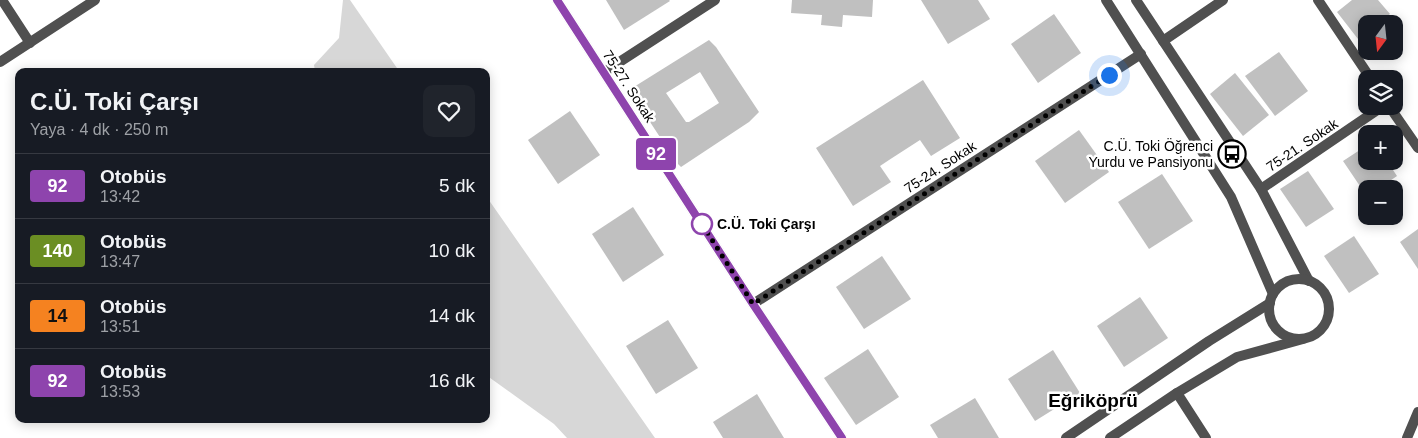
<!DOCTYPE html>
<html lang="tr">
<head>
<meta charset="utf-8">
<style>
	:root { --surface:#171b24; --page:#20242c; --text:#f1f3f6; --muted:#9ea1a6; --line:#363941 }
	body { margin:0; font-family:Helvetica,sans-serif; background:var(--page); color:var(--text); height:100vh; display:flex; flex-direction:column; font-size:19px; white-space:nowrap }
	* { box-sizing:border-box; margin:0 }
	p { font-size:16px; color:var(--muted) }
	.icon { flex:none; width:28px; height:28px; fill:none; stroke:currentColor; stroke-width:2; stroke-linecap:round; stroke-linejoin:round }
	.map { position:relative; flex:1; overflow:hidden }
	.sheet { position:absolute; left:15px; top:68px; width:475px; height:355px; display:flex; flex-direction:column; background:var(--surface); border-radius:10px; box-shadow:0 2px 12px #0003 }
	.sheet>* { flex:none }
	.badge { padding:0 10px; border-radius:4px; font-size:18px; line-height:32px }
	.needle { width:32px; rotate:195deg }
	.tools { position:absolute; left:1358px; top:15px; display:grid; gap:10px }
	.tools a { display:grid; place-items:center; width:45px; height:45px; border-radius:10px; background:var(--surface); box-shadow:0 2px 12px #0003; font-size:25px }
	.you { position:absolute; width:25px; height:25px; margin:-12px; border:4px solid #fff; border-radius:50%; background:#1a73e8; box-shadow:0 0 0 8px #1a73e833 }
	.map>.badge { position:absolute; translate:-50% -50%; box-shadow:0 0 0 2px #fff }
	.round { display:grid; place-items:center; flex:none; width:52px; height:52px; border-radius:10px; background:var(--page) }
	.summary { display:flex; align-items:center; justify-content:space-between; height:85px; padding:0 15px }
	h1 { font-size:24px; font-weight:600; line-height:38px }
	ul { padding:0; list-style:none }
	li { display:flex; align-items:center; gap:15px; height:65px; padding:0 15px; border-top:1px solid var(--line) }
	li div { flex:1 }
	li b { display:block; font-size:19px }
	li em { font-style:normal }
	li .badge { min-width:55px; font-weight:700; text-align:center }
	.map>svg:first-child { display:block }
	.green { fill:#d7d7d7 }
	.building { fill:#c0c0c0; fill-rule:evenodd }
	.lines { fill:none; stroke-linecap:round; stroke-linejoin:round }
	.minor { stroke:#505050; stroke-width:10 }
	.tertiary { stroke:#505050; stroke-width:10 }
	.line-casing { stroke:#fff; stroke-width:11 }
	.line { stroke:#8e44ad; stroke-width:8 }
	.walk { stroke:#000; stroke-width:5; stroke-dasharray:0 9 }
	.stop-dot { fill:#fff; stroke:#8e44ad; stroke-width:2.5 }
	.labels { text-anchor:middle; stroke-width:5; stroke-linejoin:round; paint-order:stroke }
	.street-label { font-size:14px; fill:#000; stroke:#fff }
	.poi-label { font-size:14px; fill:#000; stroke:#fff; text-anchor:end }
	.stop-label { font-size:14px; font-weight:bold; fill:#000; stroke:#fff; text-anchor:start }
	.district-label { font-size:19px; font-weight:bold; fill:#000; stroke:#fff }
</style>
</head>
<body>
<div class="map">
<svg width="1418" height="438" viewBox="0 0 1418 438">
	<rect width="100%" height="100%" fill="#fff"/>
	<g class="green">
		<path d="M343,0H350L399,71H315L314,65L339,38Z"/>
		<path d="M486,196L655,438H567L554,424L486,375Z"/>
	</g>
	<g class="building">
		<path d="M606,0H669L670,1L624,30Z"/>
		<path d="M792,0H873L872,17L843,15L842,27L821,25L822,15L791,13Z"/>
		<path d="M921,0H978L990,19L948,44Z"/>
		<path d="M1352,0H1378L1390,14L1377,24H1366V33L1358,39L1337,12Z"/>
		<path d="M1054,14L1081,53L1038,83L1011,44Z"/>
		<path d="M709,40L716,47L759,112L749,122L681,167L677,163L629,90ZM700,72L719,103L689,122H686L666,93Z"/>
		<path d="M1279,52L1308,91L1275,116L1245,76Z"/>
		<path d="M1235,73L1269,115L1243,136L1210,94Z"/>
		<path d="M923,80L960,138L931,156L920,140L889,160L880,166L891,182L853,206L816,148Z"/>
		<path d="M570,111L600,155L558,184L528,140Z"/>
		<path d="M1079,130L1109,172L1065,203L1035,161Z"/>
		<path d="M1366,146V161H1387L1397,176L1378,189H1366V195L1343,161Z"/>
		<path d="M1308,171L1334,209L1306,227L1280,189Z"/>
		<path d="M1162,174L1193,221L1149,249L1118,202Z"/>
		<path d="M633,207L664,255L623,282L592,234Z"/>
		<path d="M1418,229V269L1400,242Z"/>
		<path d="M1354,236L1379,274L1349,293L1324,256Z"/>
		<path d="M882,256L911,299L864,329L836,287Z"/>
		<path d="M1140,297L1168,338L1124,367L1097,326Z"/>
		<path d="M668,320L698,368L656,394L626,346Z"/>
		<path d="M868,349L899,397L856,425L824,378Z"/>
		<path d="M1053,350L1080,393L1035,421L1008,379Z"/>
		<path d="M757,394L784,438H723L713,422Z"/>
		<path d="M975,398L999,438H938L930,425Z"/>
	</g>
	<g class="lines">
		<g class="minor">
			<path d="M2,0L30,43"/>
			<path d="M557,0L753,304L842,438"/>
			<path d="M1318,0L1371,79"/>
			<path d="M1163,41L1223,0"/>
			<path d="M0,62L95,0"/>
			<path d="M604,72L715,0"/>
			<path d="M1389,106L1418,148"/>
			<path d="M1261,189L1383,106"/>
			<path d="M753,304L1141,54"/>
			<path d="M1177,393L1206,438"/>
			<path d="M1066,438L1209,341L1270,303"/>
			<path d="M1110,438L1177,393L1237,357L1303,339"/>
			<path d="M1407,438L1418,412"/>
		</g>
		<g class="tertiary">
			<path d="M1106,0L1231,197L1273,294"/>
			<path d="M1136,0L1261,189L1309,281"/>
			<circle cx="1299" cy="309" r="30"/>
		</g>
	</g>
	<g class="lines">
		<g class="line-casing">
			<path id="line" d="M557,0L753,304L842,438"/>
		</g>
		<use href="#line" class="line"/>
		<path class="walk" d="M702,224L700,221L753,304L1109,75"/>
	</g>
	<defs>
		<g id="bus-ring" transform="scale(1.4375)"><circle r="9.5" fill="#fff" stroke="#000" stroke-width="1.5"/><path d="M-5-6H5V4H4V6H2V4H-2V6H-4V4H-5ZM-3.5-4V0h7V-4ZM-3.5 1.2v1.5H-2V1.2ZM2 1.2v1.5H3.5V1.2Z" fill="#000"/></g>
	</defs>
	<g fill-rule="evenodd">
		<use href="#bus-ring" x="1232" y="154"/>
	</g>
	<circle class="stop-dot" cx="702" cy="224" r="10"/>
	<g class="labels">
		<g class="street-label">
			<text transform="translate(629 86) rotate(57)" y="5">75-27. Sokak</text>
			<text transform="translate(1302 145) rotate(-34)" y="5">75-21. Sokak</text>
			<text transform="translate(940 167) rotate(-33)" y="5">75-24. Sokak</text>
		</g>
		<g class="poi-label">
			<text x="1213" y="151">C.Ü. Toki Öğrenci<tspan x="1213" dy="16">Yurdu ve Pansiyonu</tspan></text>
		</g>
		<g class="stop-label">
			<text x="717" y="229">C.Ü. Toki Çarşı</text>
		</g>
		<g class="district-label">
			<text x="1093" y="407">Eğriköprü</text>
		</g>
	</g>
</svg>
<div class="tools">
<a><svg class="needle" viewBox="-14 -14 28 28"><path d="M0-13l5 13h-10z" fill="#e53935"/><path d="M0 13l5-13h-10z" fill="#9ea1a6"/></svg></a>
<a><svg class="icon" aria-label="layers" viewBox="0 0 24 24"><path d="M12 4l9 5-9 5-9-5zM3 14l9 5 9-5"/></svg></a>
<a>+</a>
<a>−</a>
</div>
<div class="you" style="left:1109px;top:75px"></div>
<b class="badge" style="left:656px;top:154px;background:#8e44ad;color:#fff">92</b>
<section class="sheet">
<div class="summary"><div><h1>C.Ü. Toki Çarşı</h1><p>Yaya · 4 dk · 250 m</p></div><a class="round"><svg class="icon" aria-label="heart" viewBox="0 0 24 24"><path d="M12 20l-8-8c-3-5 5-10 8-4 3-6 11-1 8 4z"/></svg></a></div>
<ul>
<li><span class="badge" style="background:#8e44ad;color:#fff">92</span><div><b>Otobüs</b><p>13:42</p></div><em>5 dk</em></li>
<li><span class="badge" style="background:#6b8e23;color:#fff">140</span><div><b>Otobüs</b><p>13:47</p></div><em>10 dk</em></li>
<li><span class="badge" style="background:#f58220;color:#111">14</span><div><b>Otobüs</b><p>13:51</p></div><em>14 dk</em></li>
<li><span class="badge" style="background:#8e44ad;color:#fff">92</span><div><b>Otobüs</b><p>13:53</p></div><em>16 dk</em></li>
</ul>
</section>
</div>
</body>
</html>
